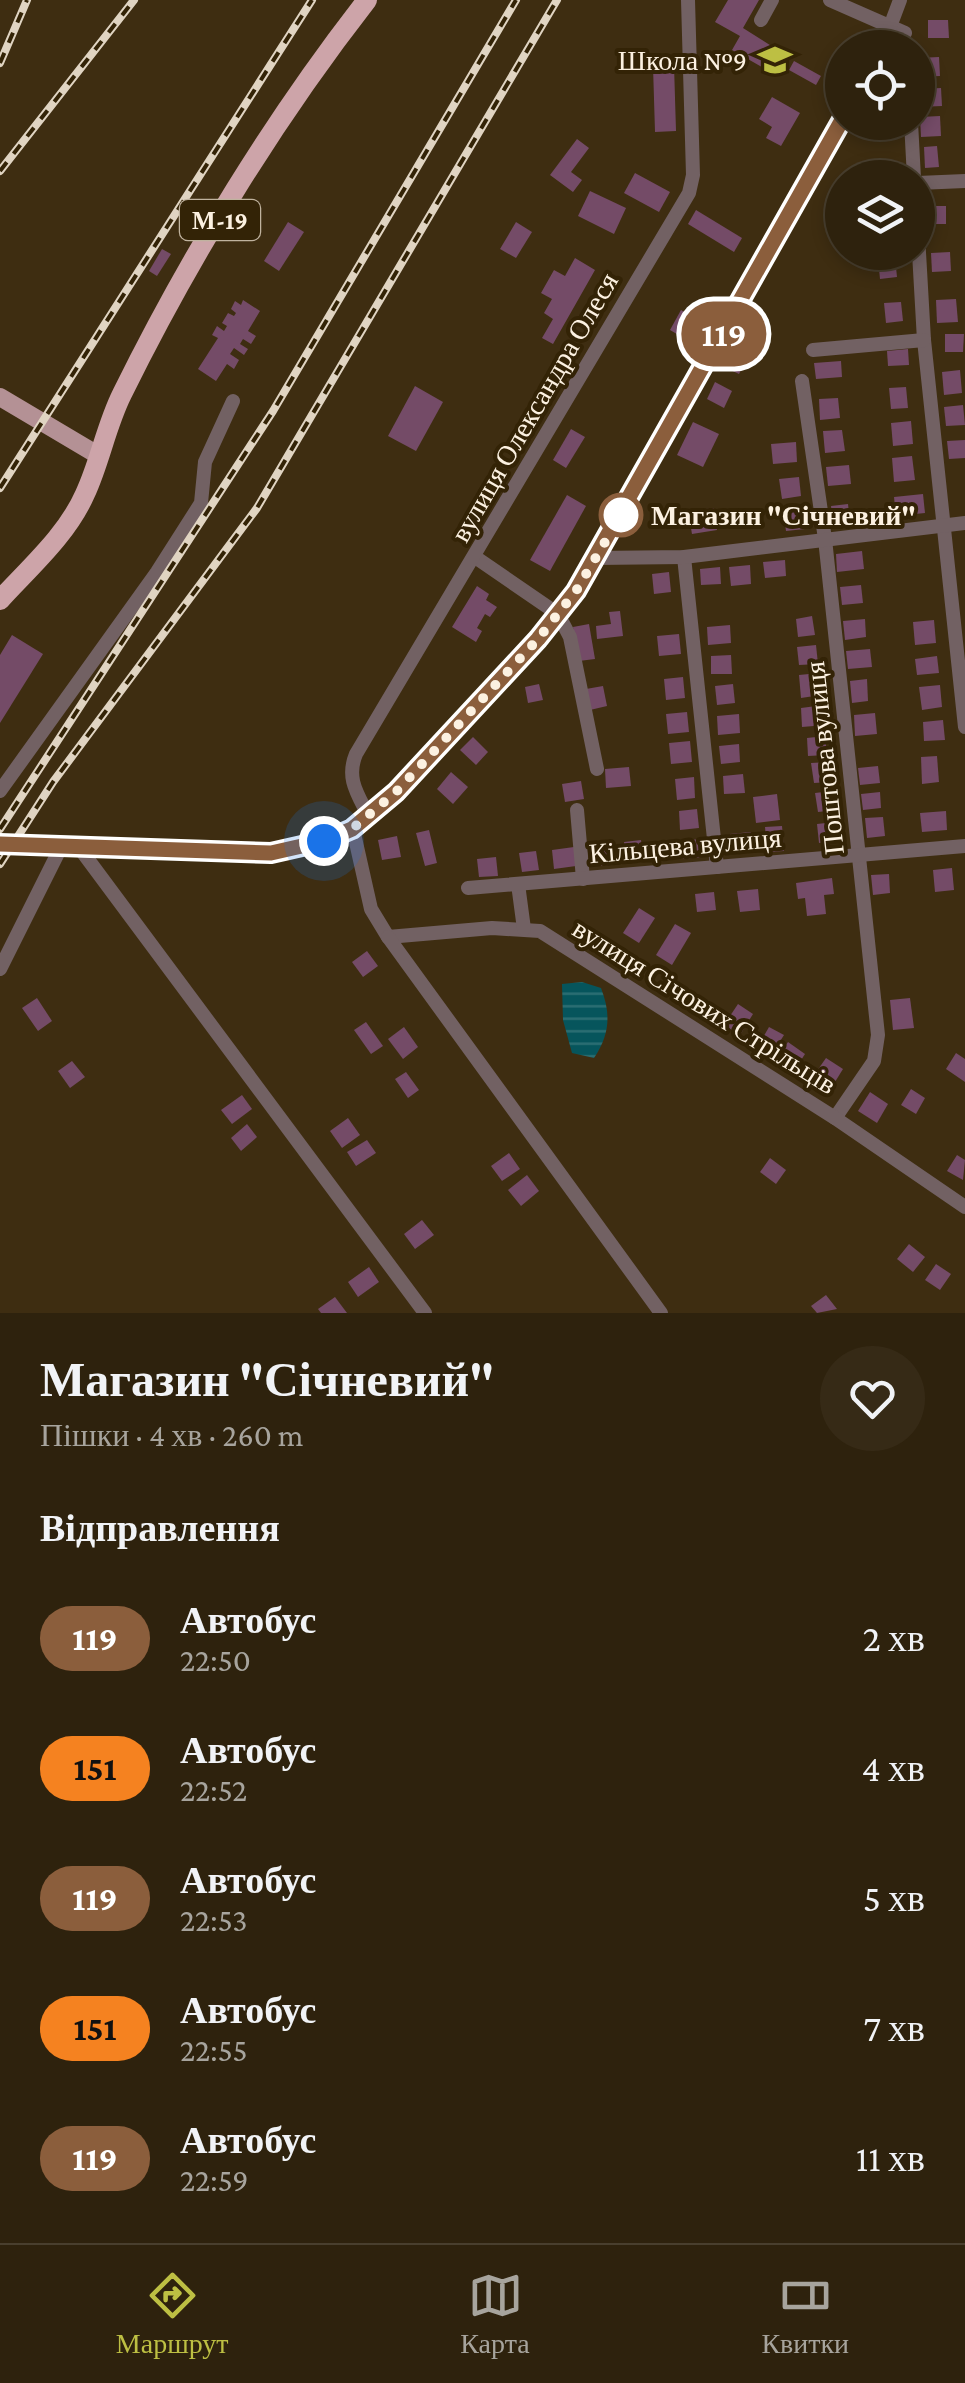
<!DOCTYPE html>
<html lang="uk">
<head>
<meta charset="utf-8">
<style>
	:root { --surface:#2e220d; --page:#362a16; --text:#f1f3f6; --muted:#a7a49d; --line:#493f2e; --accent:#bdbf43 }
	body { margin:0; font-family:"Crimson Pro",serif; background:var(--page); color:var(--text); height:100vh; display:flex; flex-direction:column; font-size:38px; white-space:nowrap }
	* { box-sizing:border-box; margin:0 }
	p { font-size:32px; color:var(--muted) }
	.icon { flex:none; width:55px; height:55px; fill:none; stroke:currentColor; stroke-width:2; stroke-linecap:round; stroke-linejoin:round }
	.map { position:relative; height:1313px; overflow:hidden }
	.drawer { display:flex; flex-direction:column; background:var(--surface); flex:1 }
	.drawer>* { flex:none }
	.badge { padding:0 20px; border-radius:32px; font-size:35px; line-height:65px }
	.buttons { position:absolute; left:825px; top:30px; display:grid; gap:20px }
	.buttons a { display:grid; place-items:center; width:110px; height:110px; border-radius:50%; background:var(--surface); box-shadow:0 5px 15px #0003,0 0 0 2px var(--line); font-size:50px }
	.you { position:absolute; width:50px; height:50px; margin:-25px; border:8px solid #fff; border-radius:50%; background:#1a73e8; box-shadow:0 0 0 15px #1a73e833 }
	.map>.badge { position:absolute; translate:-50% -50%; box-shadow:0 0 0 5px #fff }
	h2 { padding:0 40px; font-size:38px; line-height:90px }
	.round { display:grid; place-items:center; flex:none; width:105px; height:105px; border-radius:52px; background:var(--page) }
	.overview { display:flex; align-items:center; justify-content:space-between; height:170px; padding:0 40px }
	h1 { font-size:48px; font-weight:700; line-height:75px }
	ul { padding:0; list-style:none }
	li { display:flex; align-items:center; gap:30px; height:130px; padding:0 40px }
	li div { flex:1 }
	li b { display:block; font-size:38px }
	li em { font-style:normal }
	li .badge { min-width:110px; font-weight:700; text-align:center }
	.dock { display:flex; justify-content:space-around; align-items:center; height:140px; border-top:2px solid var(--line); background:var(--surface); font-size:28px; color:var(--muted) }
	.dock a { display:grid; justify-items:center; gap:5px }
	.dock .active { color:var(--accent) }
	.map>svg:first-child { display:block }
	.water { fill:url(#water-rules) }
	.building { fill:#744b67 }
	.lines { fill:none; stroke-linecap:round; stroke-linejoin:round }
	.minor { stroke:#726163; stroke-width:14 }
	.major { stroke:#b49195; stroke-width:18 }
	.highway { stroke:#cda4a9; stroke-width:20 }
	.rail-casing { stroke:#e0d4c2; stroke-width:8 }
	.rail { stroke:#332306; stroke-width:4; stroke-dasharray:11; stroke-linecap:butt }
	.line-casing { stroke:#fff; stroke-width:22 }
	.line { stroke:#8b5e3c; stroke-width:15 }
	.walk { stroke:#fcf1e1; stroke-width:10; stroke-dasharray:0 18 }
	.stop-dot { fill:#fff; stroke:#8b5e3c; stroke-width:5 }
	.labels { text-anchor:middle; stroke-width:8; stroke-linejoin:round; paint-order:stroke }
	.shield { fill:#332306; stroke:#c0b39f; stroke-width:2.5 }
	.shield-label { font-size:25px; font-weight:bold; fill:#fcf1e1 }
	.poi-label { font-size:28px; fill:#fcf1e1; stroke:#332306; text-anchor:end }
	.street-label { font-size:28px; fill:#fcf1e1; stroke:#332306 }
	.stop-label { font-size:28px; font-weight:bold; fill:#fcf1e1; stroke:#332306; text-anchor:start }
</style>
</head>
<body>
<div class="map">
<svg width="965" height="1313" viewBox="0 0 965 1313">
	<defs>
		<pattern id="water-rules" width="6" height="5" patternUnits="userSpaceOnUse" patternTransform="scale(2.5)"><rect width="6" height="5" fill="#06555c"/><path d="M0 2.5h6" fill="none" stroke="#2b6e73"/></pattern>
	</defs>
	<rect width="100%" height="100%" fill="#3e2d11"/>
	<path class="water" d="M582,982L601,988C611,1014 610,1034 594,1058L572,1053L563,1020L562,984Z"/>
	<g class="building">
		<path d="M728,0H759L743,28L784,54L776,67L770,64L767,70L732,50L740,36L715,22Z"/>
		<path d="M928,20H948L949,38H928Z"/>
		<path d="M939,57L940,76L918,77V58Z"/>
		<path d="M794,61L821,76L816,85L789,70Z"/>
		<path d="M674,65L676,131L655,132L653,66Z"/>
		<path d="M941,88L942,106L919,107L918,89Z"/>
		<path d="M772,97L800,113L781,146L766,138L772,127L759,119Z"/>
		<path d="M940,116L941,136L921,137L920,117Z"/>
		<path d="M577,139L589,148L571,172L582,180L573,192L550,175Z"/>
		<path d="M937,146L939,167L925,168L924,147Z"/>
		<path d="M635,173L670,192L659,212L624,193Z"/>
		<path d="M590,191L626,208L614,234L578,216Z"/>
		<rect x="925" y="206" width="21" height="18"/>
		<path d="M696,210L742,238L734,252L688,224Z"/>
		<path d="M288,222L304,232L279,271L264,261Z"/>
		<path d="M516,222L532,232L516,258L500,249Z"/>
		<path d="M162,249L171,254L157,276L149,271Z"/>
		<path d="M950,252L951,271L932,272L931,253Z"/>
		<path d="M895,257L897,277L880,279L878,259Z"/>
		<path d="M575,258L595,270L553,344L542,338L553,319L544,313L552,299L541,293L554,270L565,276Z"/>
		<path d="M956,299L958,322L937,323L936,300Z"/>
		<path d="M243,300L260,311L248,331L256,336L251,344L243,339L240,344L248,349L244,355L234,348L230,354L239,360L234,369L227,364L216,381L198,369L218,338L212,335L217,326L224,331L227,326L222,323L228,313L234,316L236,313L231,309L235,301L241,305Z"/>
		<path d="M901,302L903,321L886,323L884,303Z"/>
		<path d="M681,310L693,317L682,337L670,330Z"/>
		<path d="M748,323L767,335L759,349L739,338Z"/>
		<path d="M945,334H964L963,352H945Z"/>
		<path d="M734,347L749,355L739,374L724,367Z"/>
		<path d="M908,349L909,365L888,366L887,351Z"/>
		<path d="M841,361L842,377L816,379L814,363Z"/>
		<path d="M960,370L962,393L944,395L942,372Z"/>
		<path d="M715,382L732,391L724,408L707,399Z"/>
		<path d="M415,386L443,402L416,451L388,436Z"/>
		<path d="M906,387L908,408L891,409L889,388Z"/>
		<path d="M838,398L840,418L820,420L819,399Z"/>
		<path d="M963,405L965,425L946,426L944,407Z"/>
		<path d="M911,421L913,444L893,446L891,423Z"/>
		<path d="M693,422L719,434L703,467L677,455Z"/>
		<path d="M571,429L585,437L566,468L553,460Z"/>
		<path d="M842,430L845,451L825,453L823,431Z"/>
		<path d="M965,440V458L949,459L947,441Z"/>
		<path d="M796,442L797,462L773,464L771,444Z"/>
		<path d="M912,456L915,480L894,482L892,458Z"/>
		<path d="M849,465L851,484L828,486L826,467Z"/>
		<path d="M799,477L801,496L782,499L779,479Z"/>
		<path d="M923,494L925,513L896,516L894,497Z"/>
		<path d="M567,495L586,506L550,571L530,560Z"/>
		<path d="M848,504L850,523L833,525L831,506Z"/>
		<path d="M803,507L805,529L786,531L783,509Z"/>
		<path d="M714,508L717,530L692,534L688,511Z"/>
		<path d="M862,551L864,569L837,572L836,554Z"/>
		<path d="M785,560L786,576L765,578L763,562Z"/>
		<path d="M750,565L751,584L731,586L729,567Z"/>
		<path d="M720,567L721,584L701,585L700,569Z"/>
		<path d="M669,572L671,592L654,594L652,574Z"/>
		<path d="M861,585L863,603L842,605L840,587Z"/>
		<path d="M477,586L489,594L486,600L497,607L490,617L485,614L477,628L482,631L476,642L452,627Z"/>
		<path d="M620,611L623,636L597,639L596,626L611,624L609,612Z"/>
		<path d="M812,616L815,635L798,637L796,619Z"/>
		<path d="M865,619L866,637L845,640L843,621Z"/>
		<path d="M934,620L936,643L915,645L913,622Z"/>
		<path d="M589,624L595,659L579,661L573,627Z"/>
		<path d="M730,625L731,643L708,645L707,627Z"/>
		<path d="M679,634L681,654L659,656L657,636Z"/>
		<path d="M12,635L43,654L0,723V655Z"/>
		<path d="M816,645L818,664L799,665L797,647Z"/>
		<path d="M870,649L872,667L848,669L846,651Z"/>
		<path d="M731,655L732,674H711V656Z"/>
		<path d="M937,656L939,673L917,675L915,659Z"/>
		<path d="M819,673L821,695L801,698L799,675Z"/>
		<path d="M683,677L685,698L666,700L664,679Z"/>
		<path d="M867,679L868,701L852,703L850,681Z"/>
		<path d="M539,684L543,700L528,703L525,687Z"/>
		<path d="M733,684L735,703L717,705L715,686Z"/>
		<path d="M940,685L942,707L922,710L919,687Z"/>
		<path d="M603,686L607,706L590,710L586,689Z"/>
		<path d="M824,705L826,725L802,727L801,708Z"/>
		<path d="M687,712L689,732L668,734L666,714Z"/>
		<path d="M875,713L877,734L855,736L854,715Z"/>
		<path d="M739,714L740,733L718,735L717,716Z"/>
		<path d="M943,720L945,740L924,741L923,722Z"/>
		<path d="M825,736L827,755L808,756L807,738Z"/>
		<path d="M473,737L488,752L476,765L460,750Z"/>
		<path d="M690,741L692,762L671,764L669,743Z"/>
		<path d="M739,744L740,762L721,764L719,746Z"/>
		<path d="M937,756L939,782L922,784L921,757Z"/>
		<path d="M828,762L830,782L814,783L811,763Z"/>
		<path d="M878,766L880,783L860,785L858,768Z"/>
		<path d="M629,767L631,786L606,788L605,769Z"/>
		<path d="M451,772L468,787L453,804L437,789Z"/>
		<path d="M743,774L745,793L724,794L723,776Z"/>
		<path d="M694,777L695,798L677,800L675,779Z"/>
		<path d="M581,781L584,799L565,802L562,784Z"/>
		<path d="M832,791L835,810L818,812L815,793Z"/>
		<path d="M880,792L881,808L863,810L861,794Z"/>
		<path d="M777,794L780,820L756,823L753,797Z"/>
		<path d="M697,809L699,828L680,830L679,811Z"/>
		<path d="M946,811L947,830L922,832L920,813Z"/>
		<path d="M883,817L885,836L867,838L865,818Z"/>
		<path d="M835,822L837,841L819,843L817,824Z"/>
		<path d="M782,826L784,851L767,852L765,827Z"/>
		<path d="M429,830L437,863L425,866L416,833Z"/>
		<path d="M751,832L753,852L732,854L730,834Z"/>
		<path d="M397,836L401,857L382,860L378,840Z"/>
		<path d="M700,839L702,857L683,859L682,841Z"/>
		<path d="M641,840L643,861L627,863L624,842Z"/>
		<path d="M612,843L614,865L594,866L593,845Z"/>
		<path d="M574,847L576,866L554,869L552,850Z"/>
		<path d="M536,851L539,870L522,872L519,853Z"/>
		<path d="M496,857L498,876L479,877L477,859Z"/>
		<path d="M952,868L954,890L935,892L933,870Z"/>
		<path d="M889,874L890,893L873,895L871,875Z"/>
		<path d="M832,878L834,894L824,895L826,914L807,916L805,898L798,899L796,883Z"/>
		<path d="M758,889L760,910L740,912L737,891Z"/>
		<path d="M714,892L716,910L697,912L695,894Z"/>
		<path d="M639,908L655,918L639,943L623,933Z"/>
		<path d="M675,924L691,933L672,965L656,955Z"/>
		<path d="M367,951L378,966L363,977L352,962Z"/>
		<path d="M37,998L52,1021L38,1031L22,1008Z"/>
		<path d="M910,998L914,1028L893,1030L890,1000Z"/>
		<path d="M738,1004L753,1014L740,1035L724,1025Z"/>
		<path d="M366,1022L383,1046L371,1054L354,1030Z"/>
		<path d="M404,1027L418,1047L403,1059L388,1039Z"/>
		<path d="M769,1027L784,1035L771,1056L757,1048Z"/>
		<path d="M788,1042L805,1054L794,1071L776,1059Z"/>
		<path d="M956,1053L965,1059V1082L946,1069Z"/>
		<path d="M826,1058L843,1069L830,1090L812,1078Z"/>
		<path d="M72,1061L85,1077L70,1088L58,1071Z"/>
		<path d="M406,1072L419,1090L408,1098L395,1079Z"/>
		<path d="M911,1089L925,1098L916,1114L901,1105Z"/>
		<path d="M870,1092L888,1104L877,1123L858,1111Z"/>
		<path d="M242,1095L252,1109L232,1124L221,1110Z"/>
		<path d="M348,1118L360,1135L342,1148L330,1131Z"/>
		<path d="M247,1124L257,1137L241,1151L231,1138Z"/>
		<path d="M367,1140L376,1153L356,1166L347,1152Z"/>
		<path d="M509,1153L520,1169L502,1181L491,1166Z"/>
		<path d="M957,1155L965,1160L963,1180L947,1171Z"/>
		<path d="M770,1158L786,1170L776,1184L760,1172Z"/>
		<path d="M527,1175L539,1191L521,1206L508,1190Z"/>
		<path d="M422,1220L434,1235L415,1249L404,1234Z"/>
		<path d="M909,1244L925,1257L913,1272L897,1259Z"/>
		<path d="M936,1264L951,1274L940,1290L925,1280Z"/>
		<path d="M369,1267L379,1282L358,1297L348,1282Z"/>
		<path d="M826,1295L837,1309L817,1313L811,1306Z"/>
		<path d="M335,1297L347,1313H321L318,1309Z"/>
	</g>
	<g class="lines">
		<g class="minor">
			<path d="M830,0L905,33"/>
			<path d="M761,20L772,0"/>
			<path d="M882,48L900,0"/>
			<path d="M911,122L914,178"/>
			<path d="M918,183L965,181"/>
			<path d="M918,235L924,340L965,727"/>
			<path d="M813,350L924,340"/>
			<path d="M802,381L825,539L878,1035L874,1061L835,1118"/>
			<path d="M475,557L558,614L570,637L597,769"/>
			<path d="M684,557L717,867"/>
			<path d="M596,558L684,557L965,523"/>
			<path d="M0,791L157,572L201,503L205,462L233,401"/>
			<path d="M577,810L583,879"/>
			<path d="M368,815C357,793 346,778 356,754L689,193L693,175L688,0"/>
			<path d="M353,829L371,909L388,937L492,928L540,931L835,1118L965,1207"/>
			<path d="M0,844L271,853L324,841L353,829L396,792L539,639L577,591L842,120"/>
			<path d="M78,846L425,1313"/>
			<path d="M518,884L524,929"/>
			<path d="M468,888L965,846"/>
			<path d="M388,937L661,1313"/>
			<path d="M0,969L62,845"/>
		</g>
		<path class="major" d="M0,397L96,454"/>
		<path class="highway" d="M0,600C30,567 67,535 85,494C100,462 106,426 122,394C189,258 274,119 367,0"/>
		<g class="rail-casing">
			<g id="rail">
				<path d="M0,63L27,0"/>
				<path d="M0,171L134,0"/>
				<path d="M0,488L312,0"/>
				<path d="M0,829L273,411L516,0"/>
				<path d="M0,864L53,782L257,508L557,0"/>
			</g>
		</g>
		<use href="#rail" class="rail"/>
	</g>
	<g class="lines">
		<g class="line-casing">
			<path id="line" d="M0,844L271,853L324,841L352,829L396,792L538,639L576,591L842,120"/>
		</g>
		<use href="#line" class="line"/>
		<path class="walk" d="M324,841L352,829L396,792L538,639L576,591L621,515"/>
	</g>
	<defs>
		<g id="school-bare" transform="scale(2.7)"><path d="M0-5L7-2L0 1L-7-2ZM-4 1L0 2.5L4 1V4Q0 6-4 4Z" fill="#bdbf43" stroke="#332306" stroke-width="2.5" paint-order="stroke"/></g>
	</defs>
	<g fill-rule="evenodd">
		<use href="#school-bare" x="775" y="60"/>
	</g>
	<circle class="stop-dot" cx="621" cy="515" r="20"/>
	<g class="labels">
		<rect class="shield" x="180" y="200" width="80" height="40" rx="8"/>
		<g class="shield-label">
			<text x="220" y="229">М-19</text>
		</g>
		<g class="poi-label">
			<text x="747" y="70">Школа №9</text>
		</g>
		<g class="street-label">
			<text transform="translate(534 407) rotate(-60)" y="10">вулиця Олександра Олеся</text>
			<text transform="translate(824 758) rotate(-96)" y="10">Поштова вулиця</text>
			<text transform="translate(685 845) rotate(-5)" y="10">Кільцева вулиця</text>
			<text transform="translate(705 1006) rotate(32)" y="10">вулиця Січових Стрільців</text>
		</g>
		<g class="stop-label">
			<text x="651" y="525">Магазин "Січневий"</text>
		</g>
	</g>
</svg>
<div class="buttons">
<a><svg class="icon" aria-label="locate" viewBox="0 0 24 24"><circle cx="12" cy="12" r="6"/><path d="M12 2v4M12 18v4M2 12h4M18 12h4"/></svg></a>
<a><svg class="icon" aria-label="layers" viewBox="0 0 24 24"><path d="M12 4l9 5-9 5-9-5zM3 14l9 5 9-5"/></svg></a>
</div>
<div class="you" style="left:324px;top:841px"></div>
<b class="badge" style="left:724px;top:334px;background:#8b5e3c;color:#fff">119</b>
</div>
<section class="drawer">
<div class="overview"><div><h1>Магазин &quot;Січневий&quot;</h1><p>Пішки · 4 хв · 260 m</p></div><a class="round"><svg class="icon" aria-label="heart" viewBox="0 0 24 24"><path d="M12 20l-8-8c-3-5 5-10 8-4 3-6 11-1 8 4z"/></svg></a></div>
<h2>Відправлення</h2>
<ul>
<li><span class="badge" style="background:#8b5e3c;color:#fff">119</span><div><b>Автобус</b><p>22:50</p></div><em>2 хв</em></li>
<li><span class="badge" style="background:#f58220;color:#111">151</span><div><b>Автобус</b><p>22:52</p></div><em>4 хв</em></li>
<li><span class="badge" style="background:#8b5e3c;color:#fff">119</span><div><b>Автобус</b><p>22:53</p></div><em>5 хв</em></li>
<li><span class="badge" style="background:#f58220;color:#111">151</span><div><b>Автобус</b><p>22:55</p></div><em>7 хв</em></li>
<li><span class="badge" style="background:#8b5e3c;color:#fff">119</span><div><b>Автобус</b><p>22:59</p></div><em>11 хв</em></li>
</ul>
</section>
<nav class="dock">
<a class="active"><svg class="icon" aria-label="directions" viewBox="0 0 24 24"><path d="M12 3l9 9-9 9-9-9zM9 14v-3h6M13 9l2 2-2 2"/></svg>Маршрут</a>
<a><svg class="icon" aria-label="map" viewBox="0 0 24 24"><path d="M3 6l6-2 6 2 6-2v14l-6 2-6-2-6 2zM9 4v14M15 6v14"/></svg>Карта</a>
<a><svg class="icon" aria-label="tickets" viewBox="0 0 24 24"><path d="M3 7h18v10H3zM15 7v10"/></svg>Квитки</a>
</nav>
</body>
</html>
